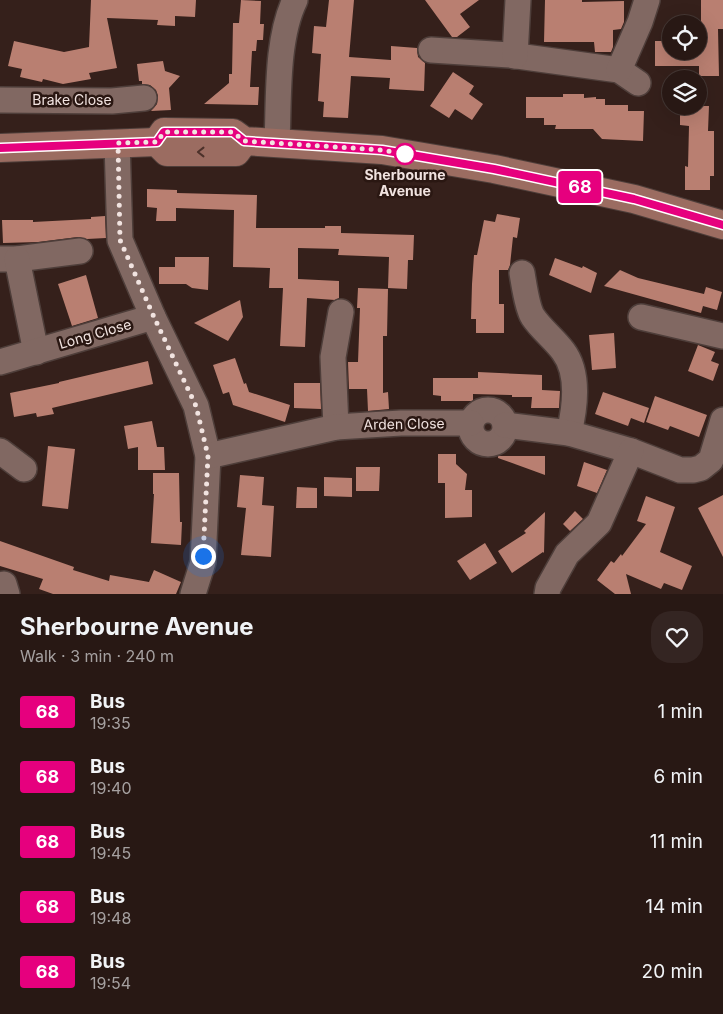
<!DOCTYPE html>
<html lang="en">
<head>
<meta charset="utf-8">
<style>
	:root { --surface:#281814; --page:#342522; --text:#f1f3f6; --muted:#a5a0a0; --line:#443734 }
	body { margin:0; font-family:Inter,sans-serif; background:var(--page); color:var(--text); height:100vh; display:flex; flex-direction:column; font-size:19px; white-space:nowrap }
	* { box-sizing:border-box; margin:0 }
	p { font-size:16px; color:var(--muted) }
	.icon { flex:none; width:28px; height:28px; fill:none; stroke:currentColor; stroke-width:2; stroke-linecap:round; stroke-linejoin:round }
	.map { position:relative; height:594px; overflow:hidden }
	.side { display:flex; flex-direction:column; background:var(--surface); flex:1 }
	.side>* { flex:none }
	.badge { padding:0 10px; border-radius:4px; font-size:18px; line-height:32px }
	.fabs { position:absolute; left:662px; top:15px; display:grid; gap:10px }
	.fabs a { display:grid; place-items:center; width:45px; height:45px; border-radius:50%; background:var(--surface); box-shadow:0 5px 20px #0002,0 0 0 1px var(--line); font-size:25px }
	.you { position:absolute; width:25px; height:25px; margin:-12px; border:4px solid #fff; border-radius:50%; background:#1a73e8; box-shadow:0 0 0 8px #1a73e833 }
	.map>.badge { position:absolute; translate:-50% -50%; box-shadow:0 0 0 2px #fff }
	.round { display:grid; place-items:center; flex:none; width:52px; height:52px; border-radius:20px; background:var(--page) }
	.head { display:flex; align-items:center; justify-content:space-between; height:85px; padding:0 20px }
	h1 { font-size:24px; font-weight:700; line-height:38px }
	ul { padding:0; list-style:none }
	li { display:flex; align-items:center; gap:15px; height:65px; padding:0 20px }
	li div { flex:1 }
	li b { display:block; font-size:19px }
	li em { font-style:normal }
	li .badge { min-width:55px; font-weight:700; text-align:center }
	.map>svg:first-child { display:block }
	.building { fill:#b97f71 }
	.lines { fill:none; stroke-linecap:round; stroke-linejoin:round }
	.street-casing { stroke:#4e3e3a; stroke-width:28 }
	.secondary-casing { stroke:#4e3e3a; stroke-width:30 }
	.street { stroke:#816862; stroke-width:25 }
	.secondary { stroke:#9b6c61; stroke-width:28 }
	.oneway { stroke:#4c312a }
	.line-casing { stroke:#fff; stroke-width:11 }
	.line { stroke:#e6007e; stroke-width:8 }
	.walk { stroke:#f1e3e0; stroke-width:5; stroke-dasharray:0 9 }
	.stop-dot { fill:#fff; stroke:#e6007e; stroke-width:2.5 }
	.labels { text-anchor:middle; stroke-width:5; stroke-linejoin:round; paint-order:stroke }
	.street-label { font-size:14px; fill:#f1e3e0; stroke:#2a1712 }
	.stop-label { font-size:14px; font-weight:bold; fill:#f1e3e0; stroke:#2a1712 }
</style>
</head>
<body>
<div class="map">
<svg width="723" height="594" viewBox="0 0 723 594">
	<rect width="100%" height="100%" fill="#35201b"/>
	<g class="building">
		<path d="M91,0H196L195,17L175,16V26L157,25L158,20L107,18L117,68L89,73L91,79L63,84L43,79L42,82L20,77L22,69L8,66L14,41L64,52L89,47Z"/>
		<path d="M241,0L261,1L260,24H264L263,40H257L256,51H252L250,87H259L258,105L204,104L229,83V74H232L233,23H239Z"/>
		<path d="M329,0H354L349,57L391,60V46L417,48L418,57L425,63L424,91L389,89L390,78L351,76L348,118L323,117L324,102L318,101L321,54L312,53L314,26L326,27Z"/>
		<path d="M425,0H479L460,14L470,27L457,37H452Z"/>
		<path d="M545,0H582V2L624,1V22L621,29L613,30V47L611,52H595L594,42H544Z"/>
		<path d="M701,0H723V29H718L719,76H699V66H655V41H671V51H699V30H701Z"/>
		<path d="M163,61L165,71L180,76L169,88L171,110L151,111L157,104L158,96L156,90L150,85L142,84V81H139L137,64Z"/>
		<path d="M453,72L474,86L469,94L483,104L472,120L455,109L449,118L430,106Z"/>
		<path d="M563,94H584V98L596,97V99H605V105H628V111H644L643,141L602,139L593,129H555L556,125H544V118H526V97H563Z"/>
		<path d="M680,106H709L708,131H714V176H710V190H685V166L688,167L689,126L680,125Z"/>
		<path d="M147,189L177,190V193L257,195L256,228H325V226H341V233L414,235L413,260H408L407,289L388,288L389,257L338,255L339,249L298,248V279L339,281V298L335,300L307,298L305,347L280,346L283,288H269L270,268L233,267L234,210L176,208V221H156L157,208L147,207Z"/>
		<path d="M497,214L520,218L517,238L513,237L510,265L508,270H499V304H504V333H476V319H471L472,284L474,255H477L484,220L495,222Z"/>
		<path d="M105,216L106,238L87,239L78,237L38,242L3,243L2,220H33V222L91,219V217Z"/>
		<path d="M175,257H209L208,290L192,288L186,284H159V267H175Z"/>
		<path d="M555,258L582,268L583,266L597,273L591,293L549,275Z"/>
		<path d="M620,270L638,278L704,294L706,287L722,292L717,310L703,306L701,313L604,286Z"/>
		<path d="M86,275L98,318L72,326L58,284Z"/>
		<path d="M358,288L388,289L387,336H383V393L388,392L389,409L368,411L367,389H349L348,362H358L360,308H357Z"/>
		<path d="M240,300L243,317L228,341L194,323Z"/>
		<path d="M614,333L616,368L592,370L589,335Z"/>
		<path d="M698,345L715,352L711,361L719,364L713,381L688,371Z"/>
		<path d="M235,358L244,384L246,383L249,392L290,405L285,422L233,405L229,392L223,394L213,365Z"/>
		<path d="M148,361L153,384L52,408L54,414L37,417L36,413L14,417L10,393L59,383V382Z"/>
		<path d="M478,372L542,375V390L560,391L559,408H531L532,397H512V395L473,394V401H441V396L433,395V378H478Z"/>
		<path d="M294,383H320L321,409L294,408Z"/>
		<path d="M603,392L649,408L644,423L631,418L628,426L595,414Z"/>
		<path d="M655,396L707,415L699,437L670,426L668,430L646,422Z"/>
		<path d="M152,421L157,447H164L165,470H138V447L128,449L124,426Z"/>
		<path d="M48,446L75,449L68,509L42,506Z"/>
		<path d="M438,454H456V464L467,474L465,490H472V517L445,518V483H438Z"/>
		<path d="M498,456H545V475L498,458Z"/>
		<path d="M584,462L607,470L597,493L577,486Z"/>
		<path d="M356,467H380L379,491H356Z"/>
		<path d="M153,473H179L180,522H182L181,545L151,543L154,494H153Z"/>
		<path d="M240,475L264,477L262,505L274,506L271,557L241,555L246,508L237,507Z"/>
		<path d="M324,477L352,478V497L324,496Z"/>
		<path d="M297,487L317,488V508H296Z"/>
		<path d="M723,495V557L698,508Z"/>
		<path d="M646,496L675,507L660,552L692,566L682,590L664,583L661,589L626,574L631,594H615L597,580L611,561L614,563L621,554L622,556L646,524L637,521Z"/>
		<path d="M575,511L583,519L570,531L563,524Z"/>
		<path d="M545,512L544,553L543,552L512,573L498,551L526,533L524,531Z"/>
		<path d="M0,541L74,567L73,570L109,581L110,575L149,582L154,570L181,582L176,594H53L39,589L43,579L0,566Z"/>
		<path d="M485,543L497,563L470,580L457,561Z"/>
	</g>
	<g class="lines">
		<g class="street-casing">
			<g id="street">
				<path d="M431,50L510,55L619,70L638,83"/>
				<path d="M515,56L518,0"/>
				<path d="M619,70L640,22L647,0"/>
				<path d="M0,100L112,101L144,98"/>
				<path d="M277,142C279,99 276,39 295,0"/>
				<path d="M117,143L120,240L153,317L196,406L208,456L203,562L193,594"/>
				<path d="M1,259H17L80,251"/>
				<path d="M17,259L36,352"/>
				<path d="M522,273C524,284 527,308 533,317C541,329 554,339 563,351C580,373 575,408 569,433"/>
				<path d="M641,317L723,336"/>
				<path d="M0,362L153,317"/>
				<circle cx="488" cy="427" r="17"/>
				<path d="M505,425L569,433L631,451L680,470H693L701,468L711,460L723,420"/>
				<path d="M336,427L333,357L341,312"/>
				<path d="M0,451L24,469"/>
				<path d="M208,456L336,427L401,423H471"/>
				<path d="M4,584L7,594"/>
				<path d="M547,594L548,588L567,554L599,523L631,451"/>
			</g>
		</g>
		<g class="secondary-casing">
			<g id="secondary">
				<path d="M157,142L164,132L233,133L244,141L382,150L494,169L634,199L723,225"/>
				<path d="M0,148L157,142L167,152H236L244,141"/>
			</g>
		</g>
		<use href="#street" class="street"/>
		<use href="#secondary" class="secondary"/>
	</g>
	<defs><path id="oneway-chevron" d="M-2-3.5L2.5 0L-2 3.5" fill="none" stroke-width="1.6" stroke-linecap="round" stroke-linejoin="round" transform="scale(1.25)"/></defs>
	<use class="oneway" href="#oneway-chevron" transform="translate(201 152) rotate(-180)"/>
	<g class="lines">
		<g class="line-casing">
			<path id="line" d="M0,148L157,142L164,132H233L244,141L382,150L494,169L634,199L723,225"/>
		</g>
		<use href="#line" class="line"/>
		<path class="walk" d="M203,556L208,456L196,406L154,317L120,240L118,143L157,142L164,132H233L244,141L382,150L405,154"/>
	</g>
	<circle class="stop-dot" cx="405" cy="154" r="10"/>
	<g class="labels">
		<g class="street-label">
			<text x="72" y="105">Brake Close</text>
			<text transform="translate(95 334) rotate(-16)" y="5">Long Close</text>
			<text transform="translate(404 424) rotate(-1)" y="5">Arden Close</text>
		</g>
		<g class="stop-label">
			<text x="405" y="180">Sherbourne<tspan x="405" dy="16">Avenue</tspan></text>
		</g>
	</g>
</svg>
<div class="fabs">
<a><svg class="icon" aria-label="locate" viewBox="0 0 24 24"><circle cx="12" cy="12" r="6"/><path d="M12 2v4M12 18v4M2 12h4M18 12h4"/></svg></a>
<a><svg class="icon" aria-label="layers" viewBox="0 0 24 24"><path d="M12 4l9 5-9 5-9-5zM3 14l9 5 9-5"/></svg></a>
</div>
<div class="you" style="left:203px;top:556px"></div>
<b class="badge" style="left:580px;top:187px;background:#e6007e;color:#fff">68</b>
</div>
<section class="side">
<div class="head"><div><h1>Sherbourne Avenue</h1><p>Walk · 3 min · 240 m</p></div><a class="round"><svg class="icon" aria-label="heart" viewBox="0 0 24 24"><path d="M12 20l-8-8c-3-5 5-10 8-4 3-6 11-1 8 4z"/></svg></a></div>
<ul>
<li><span class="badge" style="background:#e6007e;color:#fff">68</span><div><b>Bus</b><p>19:35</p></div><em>1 min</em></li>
<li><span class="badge" style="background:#e6007e;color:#fff">68</span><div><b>Bus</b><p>19:40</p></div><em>6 min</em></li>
<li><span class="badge" style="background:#e6007e;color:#fff">68</span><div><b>Bus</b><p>19:45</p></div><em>11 min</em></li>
<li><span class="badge" style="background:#e6007e;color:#fff">68</span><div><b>Bus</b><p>19:48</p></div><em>14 min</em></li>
<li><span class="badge" style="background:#e6007e;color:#fff">68</span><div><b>Bus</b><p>19:54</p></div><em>20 min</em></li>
</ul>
</section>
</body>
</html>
